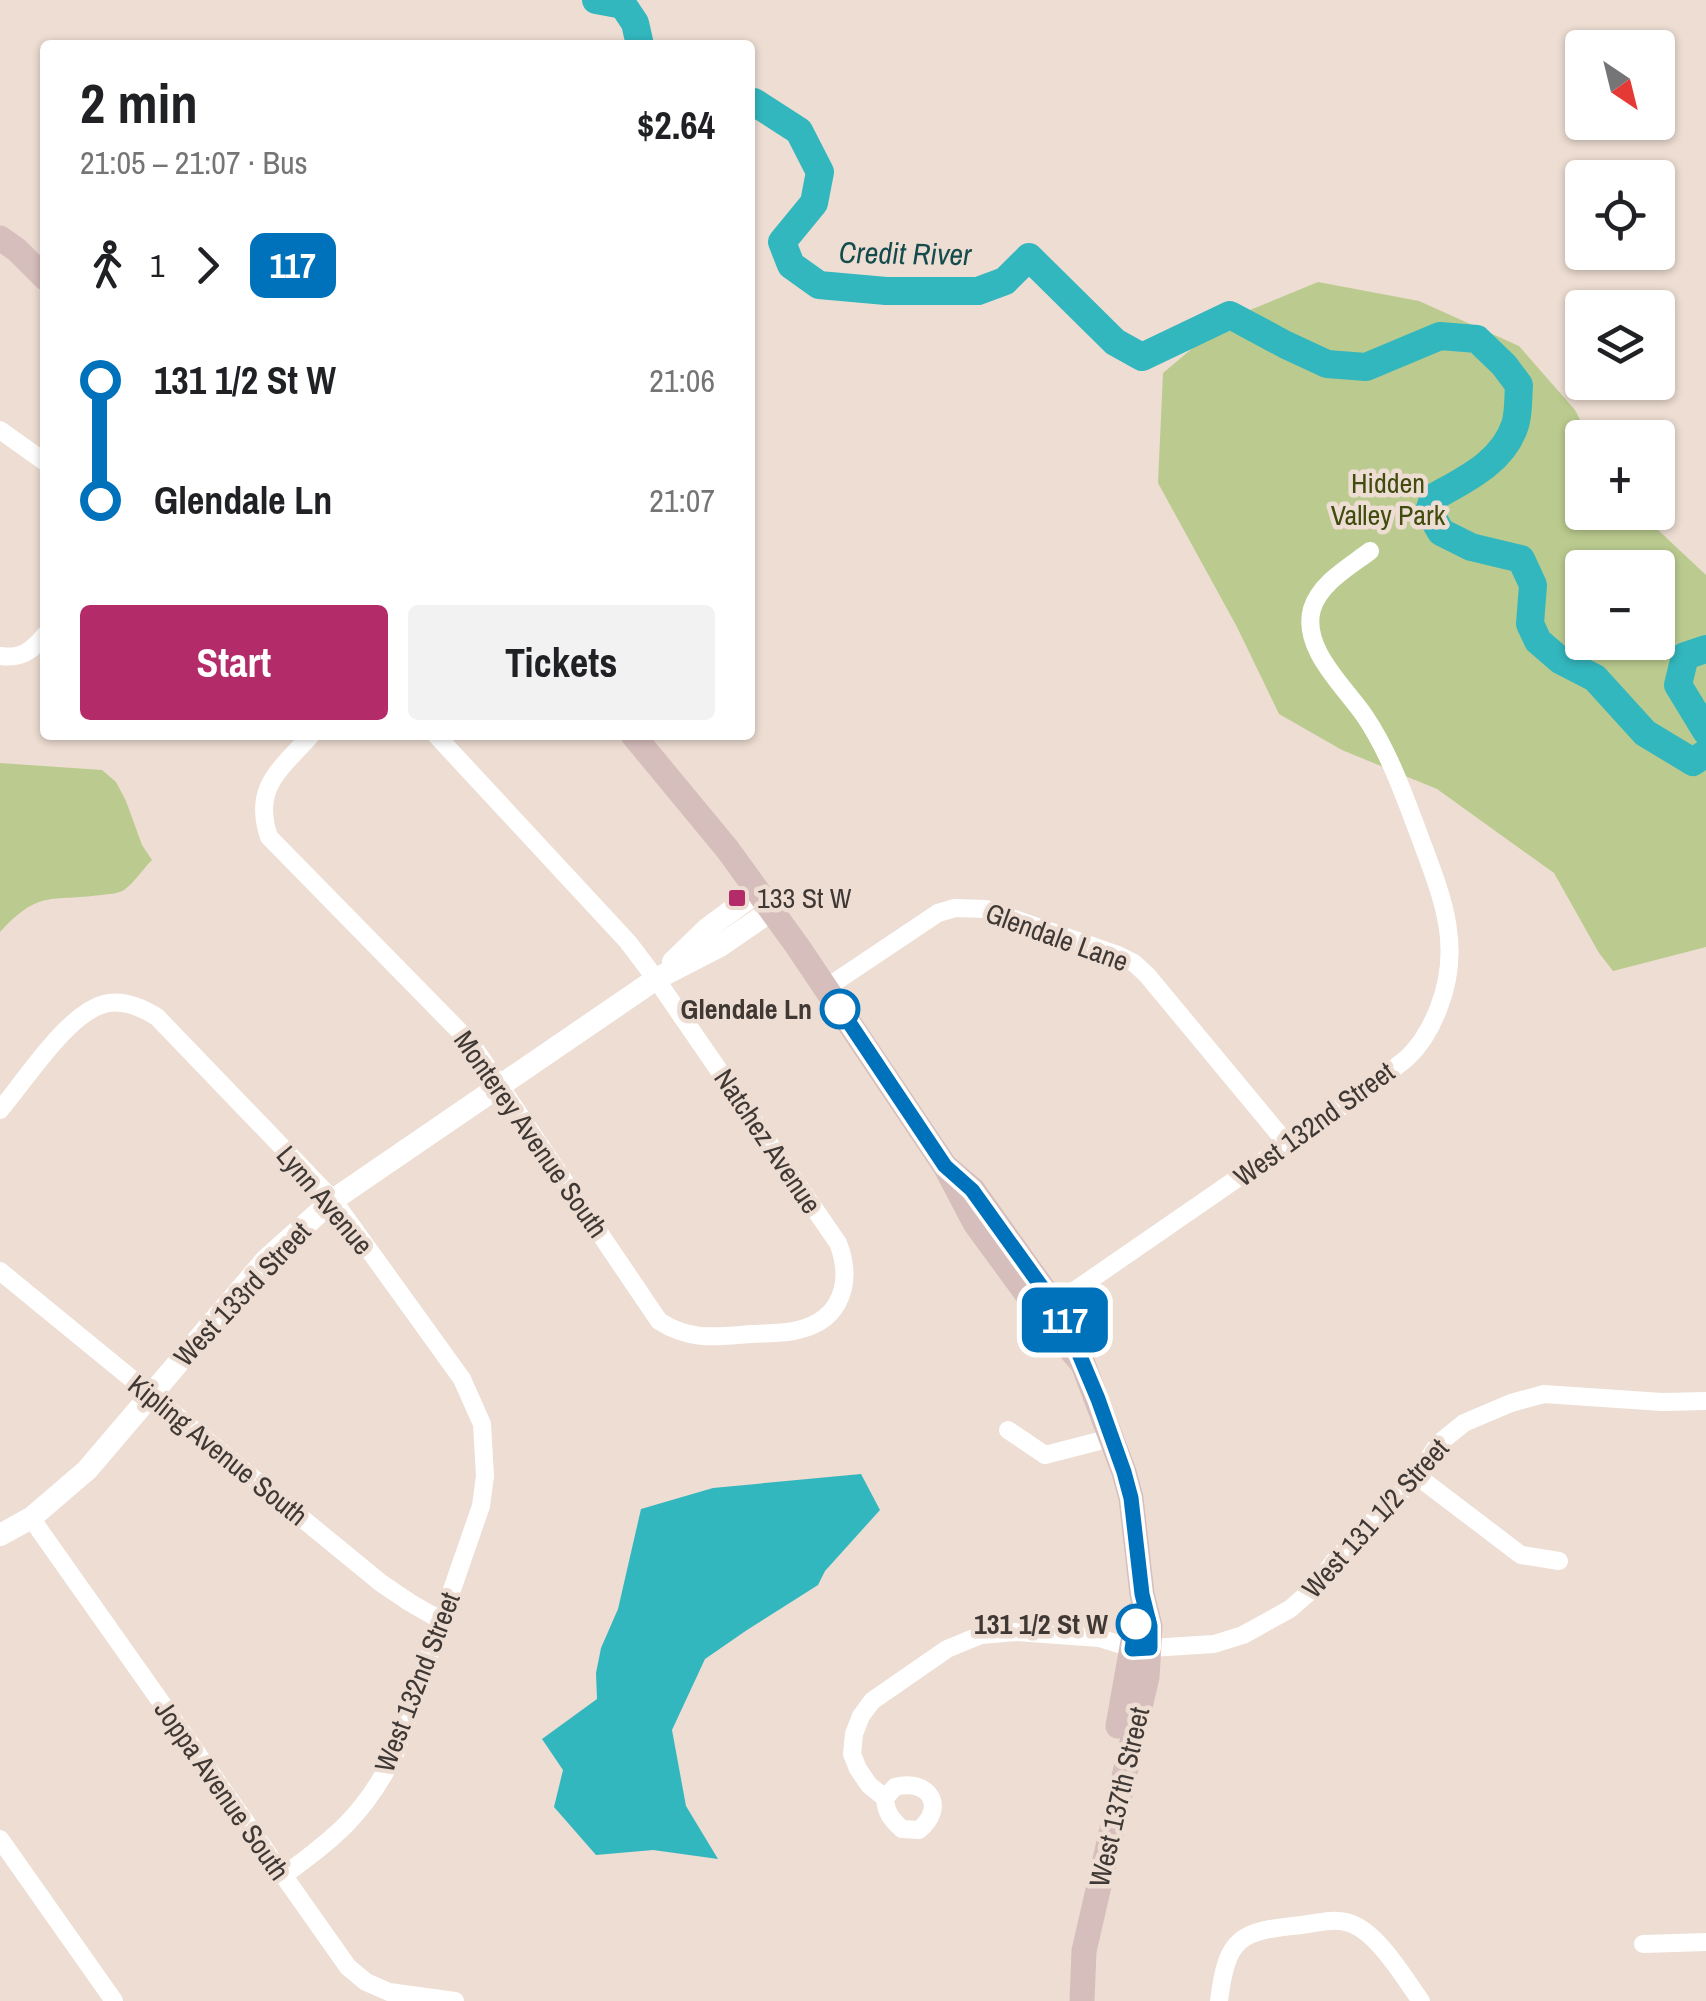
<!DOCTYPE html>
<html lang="en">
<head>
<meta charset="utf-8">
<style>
	:root { --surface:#fff; --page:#f2f2f2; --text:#202124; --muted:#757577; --accent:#b42b6a }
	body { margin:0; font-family:"Archivo Narrow",sans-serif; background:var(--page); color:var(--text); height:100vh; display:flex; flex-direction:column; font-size:38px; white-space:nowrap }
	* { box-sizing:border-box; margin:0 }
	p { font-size:32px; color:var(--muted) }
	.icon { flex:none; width:55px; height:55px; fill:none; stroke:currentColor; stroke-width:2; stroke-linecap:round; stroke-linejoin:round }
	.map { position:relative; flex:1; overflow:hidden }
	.details { position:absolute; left:40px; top:40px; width:715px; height:700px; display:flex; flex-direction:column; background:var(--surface); border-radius:10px; box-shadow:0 2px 8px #0004 }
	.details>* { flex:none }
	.badge { padding:0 20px; border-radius:15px; font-size:35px; line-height:65px }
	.needle { width:65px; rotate:145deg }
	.fabs { position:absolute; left:1565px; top:30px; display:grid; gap:20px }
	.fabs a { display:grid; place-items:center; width:110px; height:110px; border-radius:10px; background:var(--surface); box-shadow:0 2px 8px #0004; font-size:50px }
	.map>.badge { position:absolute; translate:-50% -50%; box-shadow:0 0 0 5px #fff }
	.legs { display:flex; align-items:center; gap:15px; height:110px; padding:0 40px; font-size:32px }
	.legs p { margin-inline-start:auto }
	.overview { display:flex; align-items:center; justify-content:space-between; height:170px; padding:0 40px }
	h1 { font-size:55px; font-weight:800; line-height:75px }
	.cta { display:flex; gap:20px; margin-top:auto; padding:20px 40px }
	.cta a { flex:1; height:115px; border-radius:10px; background:var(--accent); color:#fff; font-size:40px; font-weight:800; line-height:115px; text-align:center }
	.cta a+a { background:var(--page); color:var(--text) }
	ul { padding:0 40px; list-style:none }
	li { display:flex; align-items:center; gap:35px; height:120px; font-size:38px }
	li i { display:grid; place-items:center; width:15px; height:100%; margin:0 12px; background:currentColor }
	li i::after { content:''; width:25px; height:25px; margin:-12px; border:8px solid; border-radius:50%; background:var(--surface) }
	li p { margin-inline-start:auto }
	li:first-child i { background:linear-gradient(#0000 50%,currentColor 0) }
	li:last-child i { background:linear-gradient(currentColor 50%,#0000 0) }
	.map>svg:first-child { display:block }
	.green { fill:#bbcb8f; fill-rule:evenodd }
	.water { fill:#33b7be }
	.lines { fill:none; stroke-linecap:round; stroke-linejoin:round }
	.river { stroke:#33b7be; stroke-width:28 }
	.minor { stroke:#fff; stroke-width:18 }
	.tertiary { stroke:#fff; stroke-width:22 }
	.secondary { stroke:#d6bebc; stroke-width:25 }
	.line-1-casing { stroke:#fff; stroke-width:22 }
	.line-1 { stroke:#0072bc; stroke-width:15 }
	.poi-dot { fill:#b42b6a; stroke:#edddd2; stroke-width:4 }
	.stop-1-dot { fill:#fff; stroke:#0072bc; stroke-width:5 }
	.labels { text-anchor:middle; stroke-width:9; stroke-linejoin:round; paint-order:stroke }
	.park-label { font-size:28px; fill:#414d10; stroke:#edddd2 }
	.poi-label { font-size:28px; fill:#3f3834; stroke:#edddd2; text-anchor:start }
	.street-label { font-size:28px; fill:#3f3834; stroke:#edddd2 }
	.stop-label { font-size:28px; font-weight:bold; fill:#3f3834; stroke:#edddd2; text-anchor:end }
	.water-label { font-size:30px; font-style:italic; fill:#144c4e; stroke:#edddd2 }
</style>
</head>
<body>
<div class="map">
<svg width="1706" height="2001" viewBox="0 0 1706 2001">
	<rect width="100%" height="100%" fill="#edddd2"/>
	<g class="green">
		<path d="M1318,282L1419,301L1519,346L1575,410L1589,437L1582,438V512L1640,513L1706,575V947L1613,971L1599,953L1554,873L1437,789L1342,750L1279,714L1237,627L1158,483L1163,373L1226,320ZM1582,568H1658V642H1582Z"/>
		<path d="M0,763L102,770L116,782L126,801L142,845L152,860C143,869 134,883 124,890C118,894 108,894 101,895C50,902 40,889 0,932Z"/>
	</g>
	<path class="water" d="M861,1474L880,1510L825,1571L818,1585L747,1630L705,1659L672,1730L686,1806L718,1859L653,1850L596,1855L554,1807L563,1770L542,1739L597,1699L596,1673L601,1648L618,1609L641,1509L713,1488Z"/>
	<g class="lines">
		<g class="river">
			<path d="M596,0L623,5L635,23L640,45"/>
			<path d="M750,102H754L799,131L820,172L814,203L782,242L791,265L819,285L886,291H978L1005,281L1029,257L1115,342L1142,357L1230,315L1286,345L1327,364L1366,367L1440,336L1477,339L1504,365L1519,385C1518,397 1519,413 1515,425C1503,462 1466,479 1434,497L1429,511L1441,532L1471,547L1521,559L1533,585L1530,624L1538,641L1560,660L1595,678L1645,733L1693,762L1706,753"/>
			<path d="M1706,649L1685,656L1678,685L1706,731"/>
		</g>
		<g class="minor">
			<path d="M0,430L45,462"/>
			<path d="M0,656C21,659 32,651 45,635"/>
			<path d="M311,735C281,769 252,787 269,837L471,1043L659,1321C690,1341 716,1337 751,1334C766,1333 783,1334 798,1330C842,1320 853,1281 838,1243L656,979L628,942L436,735"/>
			<path d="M826,988L938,913L955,908L986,909L1118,955L1134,963L1147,975L1288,1145"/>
			<path d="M0,1110C25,1081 67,1014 104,1004C123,999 141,1007 157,1017L333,1200L462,1379L482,1424L485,1476L481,1506L395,1754C364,1815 336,1837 283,1876"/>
			<path d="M0,1271L381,1583L409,1602L442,1621"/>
			<path d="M1045,1311L1377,1082C1387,1074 1397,1066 1407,1058C1422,1044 1432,1026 1439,1007C1464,943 1440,892 1418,832C1403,792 1388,750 1364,715C1344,686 1301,648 1312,609C1320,583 1349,567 1370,551"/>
			<path d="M1008,1430L1045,1455L1111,1438"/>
			<path d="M1417,1476L1521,1555L1559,1561"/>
			<path d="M31,1518L348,1967L366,1982L389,1992L455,2001"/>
			<path d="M885,1798L895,1787C929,1778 947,1807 919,1830L902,1829C891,1819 886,1813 885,1798L869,1785L858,1769L852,1754L854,1734L861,1716L872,1701L947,1649L981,1635L1015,1632L1099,1638L1135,1649L1214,1644L1243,1635L1290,1609L1314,1588L1334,1561L1417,1476L1438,1444L1464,1423L1511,1403L1544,1394L1662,1402L1706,1401"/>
			<path d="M0,1839L114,2001"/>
			<path d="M1643,1944L1706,1942"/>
			<path d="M1219,2001C1227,1936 1240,1931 1302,1925C1316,1923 1335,1918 1349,1923C1377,1931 1404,1978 1421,2001"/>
		</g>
		<g class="tertiary">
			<path d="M673,962L708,928L758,891"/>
			<path d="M0,1535L31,1518L87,1470L266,1260L333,1200L656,979L720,946L772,910"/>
		</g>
		<g class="secondary">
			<path d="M0,238L17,250L45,278"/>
			<path d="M633,735L728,850L798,947L945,1166L975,1223L1051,1327L1083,1364L1064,1318L973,1190L945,1166"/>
			<path d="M1118,1726L1138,1613"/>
			<path d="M1082,2001L1084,1951L1147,1677L1150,1626L1142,1594L1131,1498L1124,1472L1083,1364"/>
		</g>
	</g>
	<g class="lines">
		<g class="line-1-casing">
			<path id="line-1" d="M840,1009L945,1166L972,1190L1064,1318L1098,1399L1124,1472L1131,1498L1142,1594L1150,1626V1648L1132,1649L1136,1624"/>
		</g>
		<use href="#line-1" class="line-1"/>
	</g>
	<rect class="poi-dot" x="727" y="888" width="20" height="20" rx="5"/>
	<g class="stop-1-dot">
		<circle cx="840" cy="1009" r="18"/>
		<circle cx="1136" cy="1624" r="18"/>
	</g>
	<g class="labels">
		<g class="park-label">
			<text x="1388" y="493">Hidden<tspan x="1388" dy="32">Valley Park</tspan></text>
		</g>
		<g class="poi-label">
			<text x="757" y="908">133 St W</text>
		</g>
		<g class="street-label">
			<text transform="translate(1057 937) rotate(20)" y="10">Glendale Lane</text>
			<text transform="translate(1314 1124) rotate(-36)" y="10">West 132nd Street</text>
			<text transform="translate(531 1134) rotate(55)" y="10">Monterey Avenue South</text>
			<text transform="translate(768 1141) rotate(56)" y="10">Natchez Avenue</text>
			<text transform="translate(325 1200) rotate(50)" y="10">Lynn Avenue</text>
			<text transform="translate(242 1294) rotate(-47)" y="10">West 133rd Street</text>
			<text transform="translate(218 1450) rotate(39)" y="10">Kipling Avenue South</text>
			<text transform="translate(1375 1518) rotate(-48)" y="10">West 131 1/2 Street</text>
			<text transform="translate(417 1682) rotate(-69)" y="10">West 132nd Street</text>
			<text transform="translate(222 1790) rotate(55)" y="10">Joppa Avenue South</text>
			<text transform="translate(1119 1797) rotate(-77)" y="10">West 137th Street</text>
		</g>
		<g class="stop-label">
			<text x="812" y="1019">Glendale Ln</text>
			<text x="1108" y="1634">131 1/2 St W</text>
		</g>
		<g class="water-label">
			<text transform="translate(905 254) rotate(1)" y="10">Credit River</text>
		</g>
	</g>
</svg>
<div class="fabs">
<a><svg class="needle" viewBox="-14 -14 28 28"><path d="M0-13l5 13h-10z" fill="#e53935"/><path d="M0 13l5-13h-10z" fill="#757577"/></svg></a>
<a><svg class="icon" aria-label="locate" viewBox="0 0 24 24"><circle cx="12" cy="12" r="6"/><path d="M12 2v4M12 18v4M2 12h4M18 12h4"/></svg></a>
<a><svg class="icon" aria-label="layers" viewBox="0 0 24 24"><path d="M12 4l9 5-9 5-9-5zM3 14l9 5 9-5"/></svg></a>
<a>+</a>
<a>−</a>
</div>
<b class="badge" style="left:1065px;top:1320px;background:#0072bc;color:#fff">117</b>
<section class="details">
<div class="overview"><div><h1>2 min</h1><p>21:05 – 21:07 · Bus</p></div><b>$2.64</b></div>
<div class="legs"><svg class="icon" aria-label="walk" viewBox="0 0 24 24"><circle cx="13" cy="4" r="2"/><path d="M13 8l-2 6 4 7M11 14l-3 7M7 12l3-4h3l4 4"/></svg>1<svg class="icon" aria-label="forward" viewBox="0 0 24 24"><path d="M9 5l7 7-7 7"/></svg><b class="badge" style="background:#0072bc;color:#fff">117</b></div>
<ul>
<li><i style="color:#0072bc"></i><b>131 1/2 St W</b><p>21:06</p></li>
<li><i style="color:#0072bc"></i><b>Glendale Ln</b><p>21:07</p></li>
</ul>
<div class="cta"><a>Start</a><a>Tickets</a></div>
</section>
</div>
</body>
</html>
